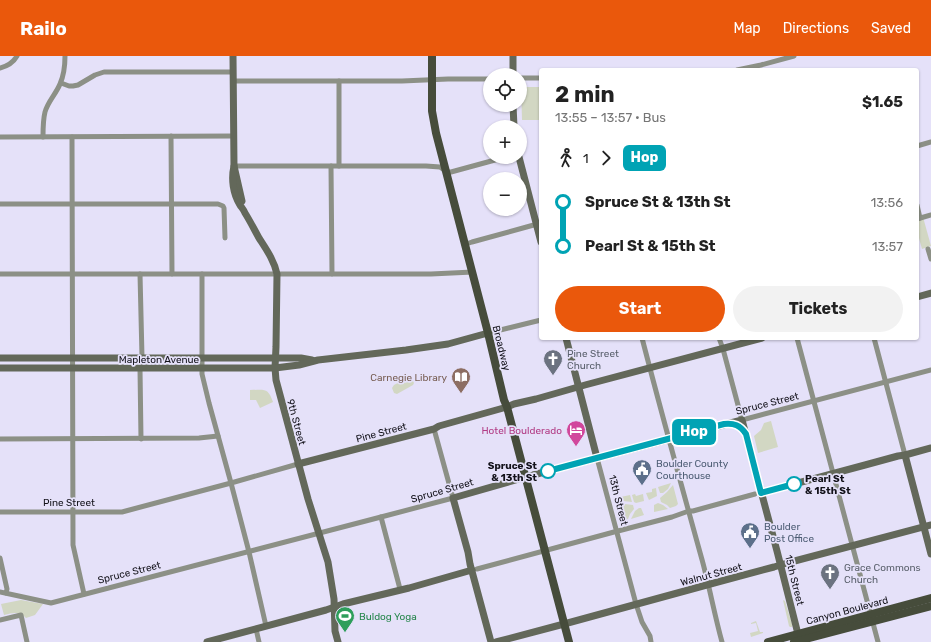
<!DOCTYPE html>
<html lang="en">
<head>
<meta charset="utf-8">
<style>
	:root { --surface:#fff; --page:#f2f2f2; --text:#222; --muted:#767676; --accent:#ea580c }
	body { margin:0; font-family:Rubik,sans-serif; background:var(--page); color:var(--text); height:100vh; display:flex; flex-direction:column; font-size:15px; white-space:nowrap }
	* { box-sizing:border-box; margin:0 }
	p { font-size:13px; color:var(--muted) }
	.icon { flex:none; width:22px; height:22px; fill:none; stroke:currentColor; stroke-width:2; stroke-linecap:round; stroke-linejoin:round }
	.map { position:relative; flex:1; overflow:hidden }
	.side { position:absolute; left:539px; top:12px; width:380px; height:272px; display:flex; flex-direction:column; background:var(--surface); border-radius:4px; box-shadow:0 1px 3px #0004 }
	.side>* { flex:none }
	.badge { padding:0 8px; border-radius:6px; font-size:14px; line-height:26px }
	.fabs { position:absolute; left:483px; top:12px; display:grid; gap:8px }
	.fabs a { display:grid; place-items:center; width:44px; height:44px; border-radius:50%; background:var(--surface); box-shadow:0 1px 3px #0004; font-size:20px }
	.map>.badge { position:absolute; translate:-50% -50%; box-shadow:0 0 0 2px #fff }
	.legs { display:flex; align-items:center; gap:6px; height:44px; padding:0 16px; font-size:13px }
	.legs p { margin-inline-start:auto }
	.summary { display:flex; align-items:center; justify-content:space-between; height:68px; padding:0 16px }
	h1 { font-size:22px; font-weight:700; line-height:30px }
	.button { display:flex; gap:8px; margin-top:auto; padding:8px 16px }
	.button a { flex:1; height:46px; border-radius:24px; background:var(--accent); color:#fff; font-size:16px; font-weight:700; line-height:46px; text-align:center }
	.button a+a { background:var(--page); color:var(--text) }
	ul { padding:0 16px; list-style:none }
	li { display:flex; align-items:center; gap:14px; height:44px; font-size:15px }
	li i { display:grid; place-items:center; width:6px; height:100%; margin:0 5px; background:currentColor }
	li i::after { content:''; width:10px; height:10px; margin:-5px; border:3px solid; border-radius:50%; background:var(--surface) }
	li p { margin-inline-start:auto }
	li:first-child i { background:linear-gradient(#0000 50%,currentColor 0) }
	li:last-child i { background:linear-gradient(currentColor 50%,#0000 0) }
	header { display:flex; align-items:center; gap:24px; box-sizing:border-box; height:56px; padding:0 20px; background:var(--accent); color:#fff }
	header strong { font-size:19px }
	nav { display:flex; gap:22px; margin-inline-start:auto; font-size:14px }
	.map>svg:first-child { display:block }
	.green { fill:#d2d7c3 }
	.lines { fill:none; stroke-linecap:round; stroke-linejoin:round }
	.street { stroke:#8c9086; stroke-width:5 }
	.secondary { stroke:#63685a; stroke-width:7 }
	.primary { stroke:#464c3b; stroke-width:8 }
	.line-1-casing { stroke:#fff; stroke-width:9 }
	.line-1 { stroke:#00a3b4; stroke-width:6 }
	.stop-1-dot { fill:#fff; stroke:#00a3b4; stroke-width:2 }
	.labels { text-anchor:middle; stroke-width:3.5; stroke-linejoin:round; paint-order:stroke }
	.street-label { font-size:10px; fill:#121119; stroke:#e5e1f9 }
	.worship-label { font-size:10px; fill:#5b616d; stroke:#e5e1f9; text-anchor:start }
	.education-label { font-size:10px; fill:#785e54; stroke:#e5e1f9; text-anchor:end }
	.hotel-label { font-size:10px; fill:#b23c85; stroke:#e5e1f9; text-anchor:end }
	.service-label { font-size:10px; fill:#4e5e75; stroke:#e5e1f9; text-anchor:start }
	.stop-label { font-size:10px; font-weight:bold; fill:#121119; stroke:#e5e1f9; text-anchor:end }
	.leisure-label { font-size:10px; fill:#27864d; stroke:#e5e1f9; text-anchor:start }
</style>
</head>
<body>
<header>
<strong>Railo</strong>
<nav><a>Map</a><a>Directions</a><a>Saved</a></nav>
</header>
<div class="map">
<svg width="931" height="586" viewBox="0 0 931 586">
	<rect width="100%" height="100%" fill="#e5e1f9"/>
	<g class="green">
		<path d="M521,31H541V64H522Z"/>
		<path d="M923,161L931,190L922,193L917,175V163Z"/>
		<path d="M409,321H411L414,327L413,329L397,338L394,337L392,332L394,329Z"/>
		<path d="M250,334C264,334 268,331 273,346L260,352L256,344H250Z"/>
		<path d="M771,365L778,391L758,397L754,380L761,374L764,367Z"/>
		<path d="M671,427L668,433L663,437H660L658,431Z"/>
		<path d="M673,429L678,448L676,450L670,452L667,449L661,446L660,442L667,436Z"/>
		<path d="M656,432L657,440L649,444L648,442L646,437L652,436V433Z"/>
		<path d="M635,438L636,440L643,438L644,445L636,447L634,446L632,439Z"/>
		<path d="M630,439L632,446L623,445L616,442Z"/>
		<path d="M617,445L625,448L633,449L634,453L630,458L628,463L624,464L621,463Z"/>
		<path d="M658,447L663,449L668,453L654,456V449Z"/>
		<path d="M639,452H641L644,459L631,463L635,455Z"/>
		<path d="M21,544L43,548L35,559L26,562C18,555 14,557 4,559L1,548Z"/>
		<path d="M783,544L785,545L792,568V571H790L789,570Z"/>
		<path d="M756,565L760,576H763V577L751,581L750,577L758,575L756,567L751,568V567Z"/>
	</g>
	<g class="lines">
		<g class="street">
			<path d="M0,12C8,10 13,7 17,0"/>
			<path d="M737,14L761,9L794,0"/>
			<path d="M520,22H541"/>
			<path d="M233,25H402L448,23H490"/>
			<path d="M339,25V110"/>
			<path d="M61,27L69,30H73L78,29L95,19L104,16H233"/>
			<path d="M171,80L172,218"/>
			<path d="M0,81L234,80"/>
			<path d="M43,81C43,73 43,64 45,56C48,45 56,38 60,28C64,19 65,10 65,0"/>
			<path d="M72,81L73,489L84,538"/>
			<path d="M917,90L931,86"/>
			<path d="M234,110H426L440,111L447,116H451L506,101"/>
			<path d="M331,110L332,218"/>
			<path d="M0,148H218L223,150L224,152L225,182"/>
			<path d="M917,149L920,162"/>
			<path d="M917,163L931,159"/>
			<path d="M466,188L472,186L541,167"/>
			<path d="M928,193L931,203"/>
			<path d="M0,218H431L473,216"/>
			<path d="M140,218L142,301L140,313L141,383"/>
			<path d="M202,218V318L209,347L231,427L249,496L266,570"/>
			<path d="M488,277L541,264"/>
			<path d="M642,282C661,355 681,428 701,500C709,528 714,557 722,586"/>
			<path d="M719,282L723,293L742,364L931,314"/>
			<path d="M797,282L878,586"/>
			<path d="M874,282L905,399"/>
			<path d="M0,383L199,382L218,380"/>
			<path d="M597,402L636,548L642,566L650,580L651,586"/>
			<path d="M690,455H693L755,438"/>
			<path d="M0,456H122L231,427L298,408"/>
			<path d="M381,461L400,533"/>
			<path d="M618,475L672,461L686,456"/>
			<path d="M0,502L7,533L6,537"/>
			<path d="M477,513L614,476"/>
			<path d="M0,536L51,547L381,461L453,442L434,373"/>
			<path d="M0,564L21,559L27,586"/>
			<path d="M256,573L259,586"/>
		</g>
		<g class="secondary">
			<path d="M233,0L234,110L242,145"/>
			<path d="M513,0V19"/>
			<path d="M513,49L514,71"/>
			<path d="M519,101L541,186"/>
			<path d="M234,110C231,123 233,138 240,149C242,152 244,154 245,157C250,165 254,173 259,182C266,193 274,204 277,218L276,291L275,312L276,324L308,443L328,506L334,543L335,575L338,586"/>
			<path d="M917,241L931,237"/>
			<path d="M566,282L597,402"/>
			<path d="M0,302H301L312,304"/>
			<path d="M0,312H275L299,309L318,304L406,294L448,288L488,277"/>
			<path d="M905,399L931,498"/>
			<path d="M298,408L434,373L439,370L507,351L514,348L536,343L585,329L762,282"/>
			<path d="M761,437L865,409L898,400L905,399L931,392"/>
			<path d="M207,586L326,554L343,548L409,532L472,514"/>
			<path d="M491,586L470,508L468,496L453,442L533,419L742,364L777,495L799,582"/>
			<path d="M496,586L564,568L714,527L774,511L787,507L931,469"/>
		</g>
		<g class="primary">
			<path d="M432,0V55L436,77L488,277L504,344L507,351L569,586"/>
			<path d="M768,586L931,542"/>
			<path d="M794,586L931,550"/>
		</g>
	</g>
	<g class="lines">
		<g class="line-1-casing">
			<path id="line-1" d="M548,415L724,368C734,367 740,369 746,378L761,437L794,428"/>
		</g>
		<use href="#line-1" class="line-1"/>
	</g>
	<defs>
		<g id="church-pin" transform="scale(1)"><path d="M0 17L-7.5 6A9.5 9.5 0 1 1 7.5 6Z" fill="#6b7280" stroke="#e5e1f9"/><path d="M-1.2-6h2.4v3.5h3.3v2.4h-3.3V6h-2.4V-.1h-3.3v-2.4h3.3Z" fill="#fff"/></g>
		<g id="library-pin" transform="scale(1)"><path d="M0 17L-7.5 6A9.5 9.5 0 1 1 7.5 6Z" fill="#8d6e63" stroke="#e5e1f9"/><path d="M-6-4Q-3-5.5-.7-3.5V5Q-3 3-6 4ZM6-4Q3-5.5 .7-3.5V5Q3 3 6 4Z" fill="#fff"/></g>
		<g id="hotel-pin" transform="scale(1)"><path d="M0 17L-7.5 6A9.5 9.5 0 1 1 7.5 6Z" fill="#d1479c" stroke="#e5e1f9"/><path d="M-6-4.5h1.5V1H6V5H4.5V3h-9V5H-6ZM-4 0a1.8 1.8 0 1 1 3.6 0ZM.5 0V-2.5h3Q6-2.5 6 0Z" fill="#fff"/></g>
		<g id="civic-pin" transform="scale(1)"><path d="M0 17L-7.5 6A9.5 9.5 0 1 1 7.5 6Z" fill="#5c6f8a" stroke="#e5e1f9"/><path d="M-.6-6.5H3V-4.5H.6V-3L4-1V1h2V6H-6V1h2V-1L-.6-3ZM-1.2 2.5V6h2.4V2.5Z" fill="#fff"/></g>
		<g id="stadium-pin" transform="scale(1)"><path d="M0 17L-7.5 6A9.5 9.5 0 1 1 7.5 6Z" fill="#2e9e5b" stroke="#e5e1f9"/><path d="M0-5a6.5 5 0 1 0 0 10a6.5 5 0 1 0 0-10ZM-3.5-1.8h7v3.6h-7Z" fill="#fff"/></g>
	</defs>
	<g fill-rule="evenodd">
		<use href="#church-pin" x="553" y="303"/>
		<use href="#library-pin" x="461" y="321"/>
		<use href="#hotel-pin" x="576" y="374"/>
		<use href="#civic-pin" x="642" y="413"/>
		<use href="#civic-pin" x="750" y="476"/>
		<use href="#church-pin" x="830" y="517"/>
		<use href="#stadium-pin" x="345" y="560"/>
	</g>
	<g class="stop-1-dot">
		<circle cx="548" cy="415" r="7"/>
		<circle cx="794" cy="428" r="7"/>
	</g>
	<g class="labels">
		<g class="street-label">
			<text transform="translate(502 292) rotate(76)" y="4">Broadway</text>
			<text x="159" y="307">Mapleton Avenue</text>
			<text transform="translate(767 347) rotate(-14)" y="4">Spruce Street</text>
			<text transform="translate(297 366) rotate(75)" y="4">9th Street</text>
			<text transform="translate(381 376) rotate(-15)" y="4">Pine Street</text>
			<text transform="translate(442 434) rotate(-16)" y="4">Spruce Street</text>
			<text transform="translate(619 444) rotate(76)" y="4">13th Street</text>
			<text x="69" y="450">Pine Street</text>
			<text transform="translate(129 516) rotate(-14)" y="4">Spruce Street</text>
			<text transform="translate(711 518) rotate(-15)" y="4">Walnut Street</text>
			<text transform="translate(795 524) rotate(76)" y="4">15th Street</text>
			<text transform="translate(847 554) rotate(-15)" y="4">Canyon Boulevard</text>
		</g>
		<g class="worship-label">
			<text x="567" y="301">Pine Street<tspan x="567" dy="12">Church</tspan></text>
			<text x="844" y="515">Grace Commons<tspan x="844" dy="12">Church</tspan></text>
		</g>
		<g class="education-label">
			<text x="447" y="325">Carnegie Library</text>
		</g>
		<g class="hotel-label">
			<text x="562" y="378">Hotel Boulderado</text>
		</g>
		<g class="service-label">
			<text x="656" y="411">Boulder County<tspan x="656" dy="12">Courthouse</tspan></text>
			<text x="764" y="474">Boulder<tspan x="764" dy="12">Post Office</tspan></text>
		</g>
		<g class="stop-label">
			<text x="537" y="413">Spruce St<tspan x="537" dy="12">&amp; 13th St</tspan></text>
			<text x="805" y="426" text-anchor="start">Pearl St<tspan x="805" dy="12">&amp; 15th St</tspan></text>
		</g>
		<g class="leisure-label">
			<text x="359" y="564">Buldog Yoga</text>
		</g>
	</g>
</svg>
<div class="fabs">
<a><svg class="icon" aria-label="locate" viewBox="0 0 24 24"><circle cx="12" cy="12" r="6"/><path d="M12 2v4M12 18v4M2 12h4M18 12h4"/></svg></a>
<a>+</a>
<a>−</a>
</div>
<b class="badge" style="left:694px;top:376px;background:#00a3b4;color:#fff">Hop</b>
<section class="side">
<div class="summary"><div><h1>2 min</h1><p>13:55 – 13:57 · Bus</p></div><b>$1.65</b></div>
<div class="legs"><svg class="icon" aria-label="walk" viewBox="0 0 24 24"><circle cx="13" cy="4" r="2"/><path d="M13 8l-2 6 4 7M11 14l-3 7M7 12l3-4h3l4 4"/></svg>1<svg class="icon" aria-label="forward" viewBox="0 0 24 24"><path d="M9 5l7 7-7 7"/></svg><b class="badge" style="background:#00a3b4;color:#fff">Hop</b></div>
<ul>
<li><i style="color:#00a3b4"></i><b>Spruce St &amp; 13th St</b><p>13:56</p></li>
<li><i style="color:#00a3b4"></i><b>Pearl St &amp; 15th St</b><p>13:57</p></li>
</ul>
<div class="button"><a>Start</a><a>Tickets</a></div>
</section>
</div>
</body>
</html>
